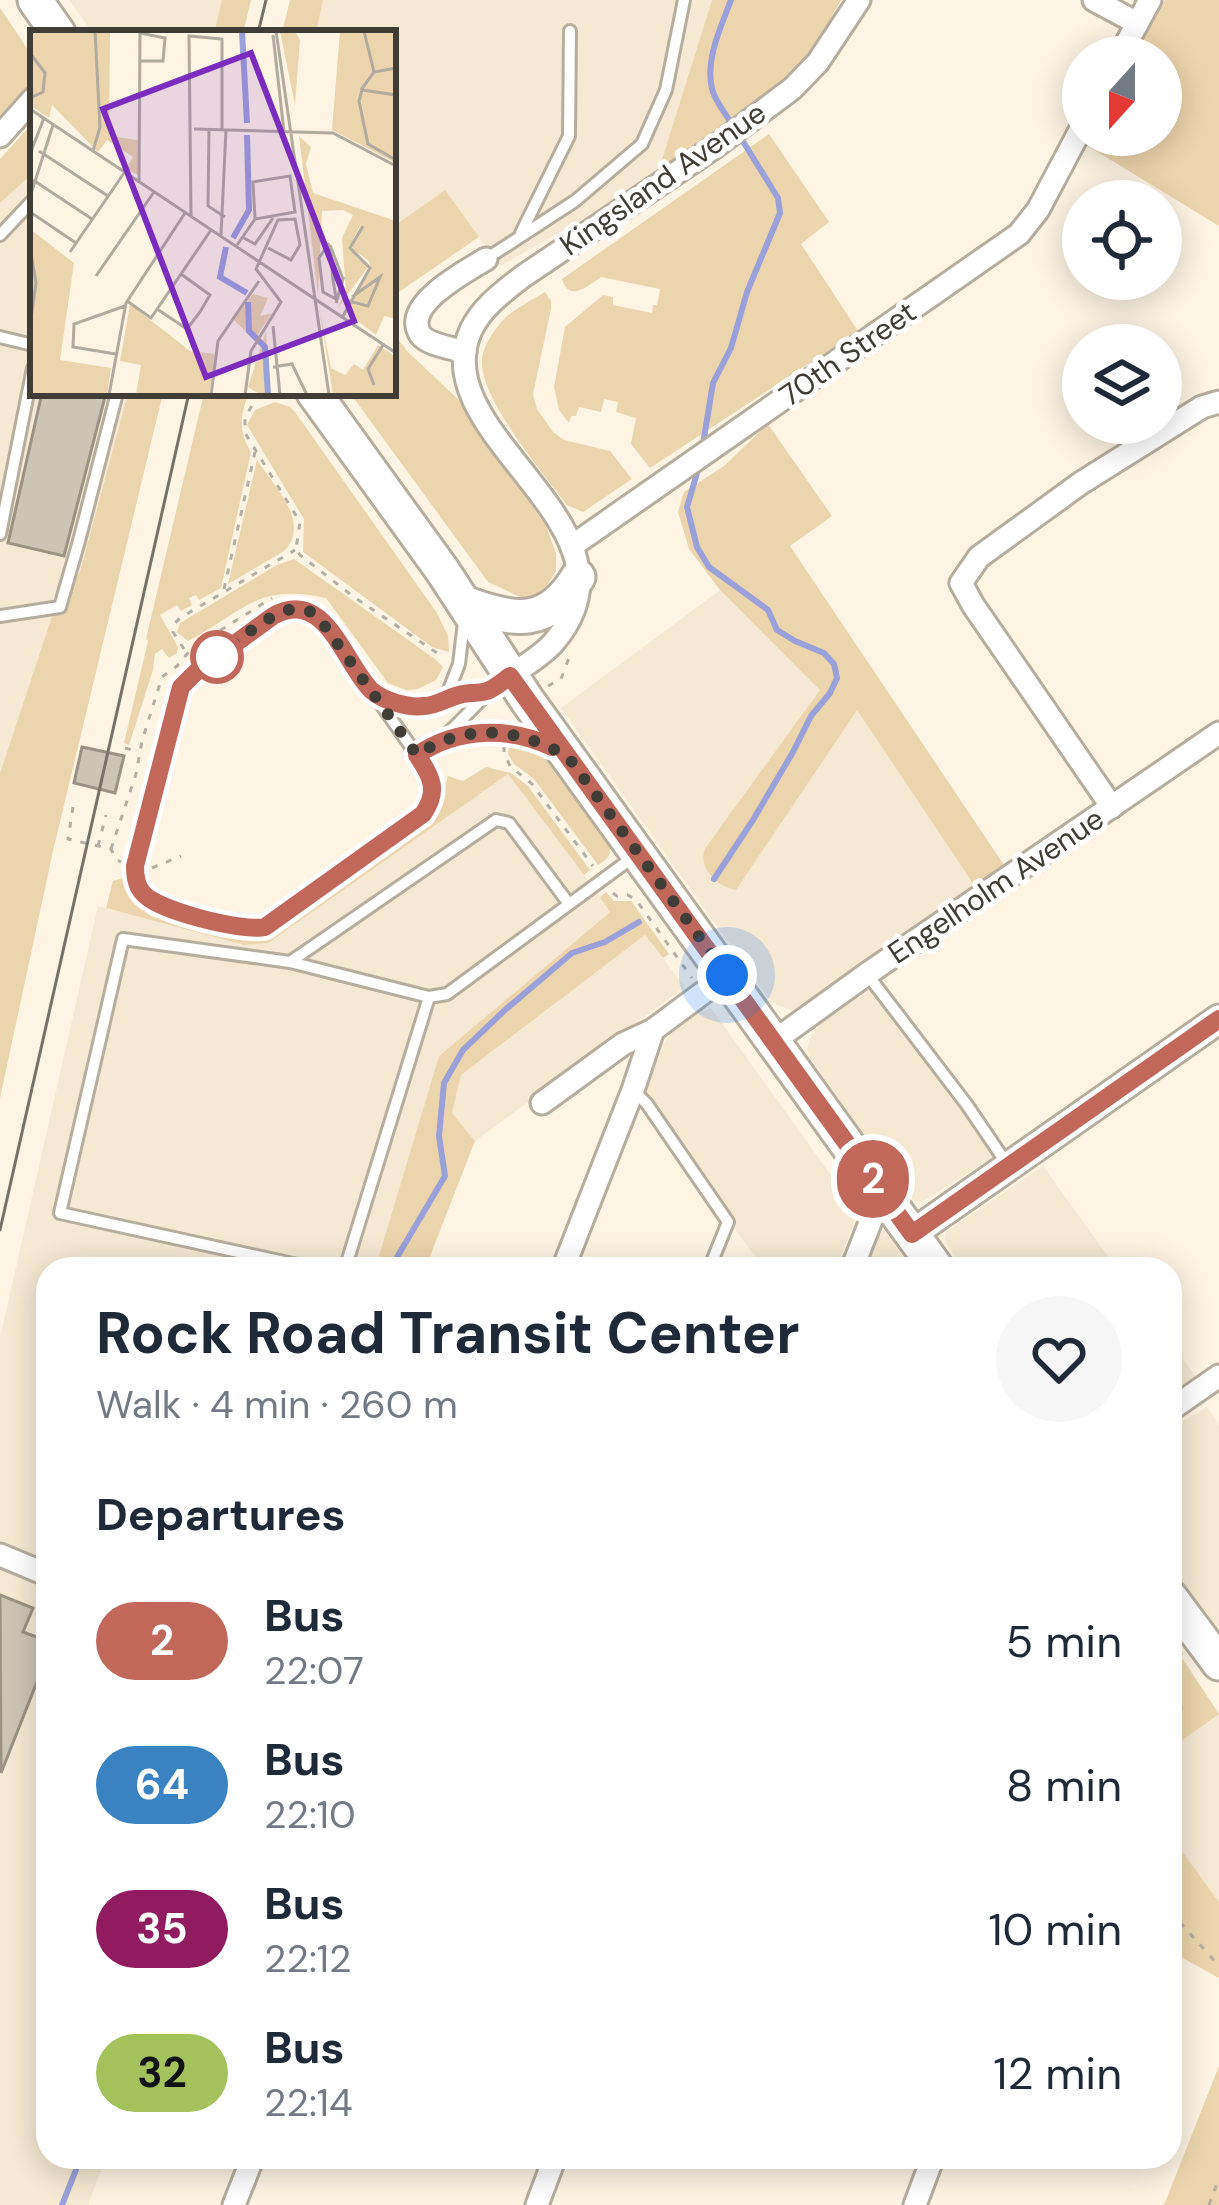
<!DOCTYPE html>
<html lang="en">
<head>
<meta charset="utf-8">
<style>
	:root { --surface:#fff; --page:#f6f6f7; --text:#1f2937; --muted:#747a83 }
	body { margin:0; font-family:"DM Sans",sans-serif; background:var(--page); color:var(--text); height:100vh; display:flex; flex-direction:column; font-size:45px; white-space:nowrap }
	* { box-sizing:border-box; margin:0 }
	p { font-size:39px; color:var(--muted) }
	.icon { flex:none; width:66px; height:66px; fill:none; stroke:currentColor; stroke-width:2; stroke-linecap:round; stroke-linejoin:round }
	.map { position:relative; flex:1; overflow:hidden }
	.sheet { position:absolute; left:36px; top:1257px; width:1146px; height:912px; display:flex; flex-direction:column; background:var(--surface); border-radius:36px; box-shadow:0 6px 30px #0003 }
	.sheet>* { flex:none }
	.badge { padding:0 24px; border-radius:39px; font-size:42px; line-height:78px }
	.needle { width:78px; rotate:201deg }
	.fabs { position:absolute; left:1062px; top:36px; display:grid; gap:24px }
	.fabs a { display:grid; place-items:center; width:120px; height:120px; border-radius:50%; background:var(--surface); box-shadow:0 6px 30px #0003; font-size:60px }
	.you { position:absolute; width:60px; height:60px; margin:-30px; border:9px solid #fff; border-radius:50%; background:#1a73e8; box-shadow:0 0 0 18px #1a73e833 }
	.map>.badge { position:absolute; translate:-50% -50%; box-shadow:0 0 0 6px #fff }
	h2 { padding:0 60px; font-size:45px; line-height:108px }
	.round { display:grid; place-items:center; flex:none; width:126px; height:126px; border-radius:63px; background:var(--page) }
	.summary { display:flex; align-items:center; justify-content:space-between; height:204px; padding:0 60px }
	h1 { font-size:57px; font-weight:700; line-height:90px }
	ul { padding:0; list-style:none }
	li { display:flex; align-items:center; gap:36px; height:144px; padding:0 60px }
	li div { flex:1 }
	li b { display:block; font-size:45px }
	li em { font-style:normal }
	li .badge { min-width:132px; font-weight:700; text-align:center }
	.map>svg:first-child { display:block }
	.built { fill:#f5e9d3 }
	.green { fill:#ecd5ac }
	.lines { fill:none; stroke-linecap:round; stroke-linejoin:round }
	.stream { stroke:#9aa1da; stroke-width:6 }
	.building { fill:#ccc4b5; stroke:#9a9283; stroke-width:3 }
	.lane-casing { stroke:#b5ad9e; stroke-width:16 }
	.street-casing { stroke:#b5ad9e; stroke-width:27 }
	.secondary-casing { stroke:#b5ad9e; stroke-width:33 }
	.primary-casing { stroke:#b5ad9e; stroke-width:39 }
	.path { stroke:#b5aea2; stroke-width:3; stroke-dasharray:6 9; stroke-linecap:butt }
	.lane { stroke:#fff; stroke-width:10 }
	.street { stroke:#fff; stroke-width:21 }
	.secondary { stroke:#fff; stroke-width:27 }
	.primary { stroke:#fff; stroke-width:33 }
	.tram { stroke:#777269; stroke-width:3 }
	.line-casing { stroke:#fff; stroke-width:27 }
	.line { stroke:#c2685b; stroke-width:18 }
	.walk { stroke:#403c36; stroke-width:12; stroke-dasharray:0 21.6 }
	.stop-dot { fill:#fff; stroke:#c2685b; stroke-width:6 }
	.labels { text-anchor:middle; stroke-width:10; stroke-linejoin:round; paint-order:stroke }
	.street-label { font-size:30px; fill:#403c36; stroke:#fff }
	.inset-river { fill:none; stroke:#9aa1da; stroke-width:6 }
	.inset-road { fill:none; stroke:#b1aa9e; stroke-width:3 }
	.view { fill:#7b2cbf; fill-opacity:0.15; stroke:#7b2cbf; stroke-width:6 }
	.inset-edge { fill:none; stroke:#403c36; stroke-width:6 }
</style>
</head>
<body>
<div class="map">
<svg width="1219" height="2205" viewBox="0 0 1219 2205">
	<rect width="100%" height="100%" fill="#fdf4e4"/>
	<g class="built">
		<path d="M69,0H222L214,33H93Z"/>
		<path d="M323,0H712L659,169L575,224L500,266L445,191L393,227V33H316Z"/>
		<path d="M33,173V393H128L80,572L59,595L0,773V203Z"/>
		<path d="M720,590L821,690L706,847L736,889L857,709L976,888L803,1008L792,1010L772,1003L561,708Z"/>
		<path d="M508,774L611,911L439,1056L375,1269H48V1561L0,1542V1338L98,906L244,945L267,943Z"/>
		<path d="M645,935L685,987L475,1141L452,1113L461,1075Z"/>
		<path d="M883,981L1004,1150L922,1202L909,1199L809,1056L807,1049L810,1038L820,1024Z"/>
		<path d="M711,1008L858,1213L836,1269H765L640,1104L665,1042L679,1024L691,1015Z"/>
		<path d="M1043,1166L1117,1269H963L945,1241L946,1232Z"/>
		<path d="M879,1232H886L911,1269H860L872,1241Z"/>
		<path d="M1170,1341L1196,1377L1170,1394Z"/>
		<path d="M1207,1407L1219,1425V1636L1170,1567V1429Z"/>
		<path d="M0,1570L48,1589V2157H106L88,2205H0Z"/>
		<path d="M1219,1714V1902L1170,1835V1749Z"/>
	</g>
	<g class="green">
		<path d="M222,0H251L243,33H214Z"/>
		<path d="M290,0H323L316,33H282Z"/>
		<path d="M712,0H841C832,16 823,33 812,48C774,100 712,134 659,169Z"/>
		<path d="M1165,0H1219V226L1083,143L1088,135H1161V57H1128Z"/>
		<path d="M0,8C38,65 50,68 0,123Z"/>
		<path d="M33,123V173L0,203V159Z"/>
		<path d="M769,134L829,222L801,244L858,331L650,468L631,444L636,418L616,412L618,402L604,399L601,412L579,407L576,416H571L569,423L559,410L554,387L565,327L603,295L613,297V305L652,313L653,305H657L660,289L601,277C588,286 569,303 562,279Z"/>
		<path d="M445,190L479,237L393,296V227Z"/>
		<path d="M545,292L551,301V309L533,394L537,409L553,432L564,440L610,451L632,479L583,512L567,505C544,474 478,397 482,359C483,346 496,327 505,318C516,308 532,300 545,292Z"/>
		<path d="M393,332L407,351L462,403L546,526L556,553V571L547,585L534,596L522,598L488,582L350,393H393Z"/>
		<path d="M128,393H163L53,851L0,1098V773L59,595L80,572Z"/>
		<path d="M204,393H249C240,416 238,430 251,452L221,588L199,600L196,595L189,598L192,605L181,611L177,605L160,615L178,647L177,653L169,658L162,649L155,654L153,670L129,745L124,743L148,641L146,639Z"/>
		<path d="M275,402L290,407L295,412L437,613L448,636L449,652L432,647L303,552L304,519L247,425L255,410Z"/>
		<path d="M768,424L832,516L790,546L1006,868L976,888L857,710L736,890C716,886 696,867 706,847L820,690L720,590L689,549L678,512L684,492L724,466Z"/>
		<path d="M257,460C274,486 312,523 284,551L228,584Z"/>
		<path d="M294,559L435,659L443,667L436,680L418,689L406,690L388,683L326,598C257,583 244,611 188,641L177,632L180,623L277,565Z"/>
		<path d="M510,742C559,753 583,808 610,847C612,857 605,860 598,865L534,779L514,764L508,754Z"/>
		<path d="M486,767L511,773L528,786L590,870L584,875L508,774L268,943L244,945L106,908L113,881L123,878L132,901L151,916L241,940L267,938L425,828L437,813L448,776L463,781Z"/>
		<path d="M606,892L614,901H631L669,954L663,958L645,935L461,1075L452,1113L475,1141L425,1269H375L439,1056L610,912L600,897Z"/>
		<path d="M1170,1640L1219,1714L1170,1749Z"/>
		<path d="M1170,1835L1219,1902V1978L1170,1951Z"/>
		<path d="M1219,2066V2205H1164Z"/>
	</g>
	<g class="lines">
		<g class="stream">
			<path d="M731,0C721,27 705,59 712,89C715,101 725,113 732,124"/>
			<path d="M703,444L713,383L731,348L747,292L780,213L778,198L739,135"/>
			<path d="M700,463L687,507L697,547L709,567L768,610L777,630L795,641L824,653L834,664L837,678L830,693L811,716L793,752L753,820L714,879"/>
			<path d="M390,1269L445,1176L439,1136L444,1083L463,1050L505,1010L572,953L605,942L639,922"/>
			<path d="M62,2205L81,2157"/>
		</g>
	</g>
	<g class="building">
		<path d="M42,393H106L64,556L8,543Z"/>
		<path d="M82,747L124,756L115,793L74,783Z"/>
		<path d="M0,1595L33,1608L23,1632L48,1641V1654L1,1773Z"/>
	</g>
	<g class="lines">
		<g class="lane-casing">
			<g id="lane">
				<path d="M521,233L569,136L570,31"/>
				<path d="M0,235L33,200"/>
				<path d="M486,259L575,201L642,144L666,90L684,0"/>
				<path d="M0,337L33,345"/>
				<path d="M0,534L33,368"/>
				<path d="M300,608L309,611L327,628L431,775C437,793 430,809 415,820L265,927C239,933 160,909 140,891L135,865L177,696L187,680L273,617L286,609Z"/>
				<path d="M0,616L60,607L79,541L117,393"/>
				<path d="M376,694C423,718 441,695 488,691"/>
				<path d="M445,700L459,664L464,622"/>
				<path d="M440,740C464,721 480,696 505,680"/>
				<path d="M433,745C473,733 507,726 546,744"/>
				<path d="M290,962L496,820L509,823L569,904"/>
				<path d="M867,974L967,1105L1007,1164"/>
				<path d="M633,1090L647,1104L728,1222L709,1269"/>
				<path d="M316,1269L60,1213L123,939L290,962L429,997L447,994L636,855"/>
				<path d="M345,1269L429,997"/>
			</g>
		</g>
		<g class="street-casing">
			<g id="street">
				<path d="M1094,0L1137,23"/>
				<path d="M1119,57L1150,0"/>
				<path d="M0,136L33,99"/>
				<path d="M465,352C453,348 427,345 420,334C402,304 467,271 486,259"/>
				<path d="M572,546L1019,234L1038,210L1083,125"/>
				<path d="M510,676C525,665 542,656 554,642C653,526 422,436 471,330C482,307 503,292 522,277L716,146L793,88L818,62L859,0"/>
				<path d="M1112,807L973,605L961,583L979,557L1081,483L1202,407L1219,402"/>
				<path d="M774,1041L867,974L1219,733"/>
				<path d="M542,1103L623,1044L653,1030"/>
				<path d="M563,1269L633,1090L653,1030L727,975"/>
				<path d="M852,1269L882,1192"/>
				<path d="M1170,1410L1219,1376"/>
				<path d="M0,1555L48,1575"/>
				<path d="M234,2205L253,2157"/>
				<path d="M537,2205L555,2157"/>
				<path d="M915,2205L933,2157"/>
			</g>
		</g>
		<g class="secondary-casing">
			<path id="secondary" d="M912,1234L1219,1019"/>
		</g>
		<g class="primary-casing">
			<g id="primary">
				<path d="M35,0L58,33"/>
				<path d="M314,393L442,570L527,700L937,1269"/>
				<path d="M464,603C515,622 548,627 578,577"/>
				<path d="M1170,1597L1219,1663"/>
			</g>
		</g>
		<g class="path">
			<path d="M259,393L245,418V433L300,522L296,549L300,555L354,597L443,657"/>
			<path d="M224,589L255,452"/>
			<path d="M184,649L173,632L175,623L180,618L295,550"/>
			<path d="M548,686L561,679L569,658"/>
			<path d="M504,746V752L510,766L532,784L593,866"/>
			<path d="M125,748L139,752"/>
			<path d="M73,807L68,839L111,849L116,859L121,862"/>
			<path d="M98,846L106,815"/>
			<path d="M111,849L136,774L142,741L162,677L177,666L192,648L272,598"/>
			<path d="M152,868L181,856"/>
			<path d="M613,893L617,896L628,895L637,901L692,978"/>
			<path d="M1170,1664L1182,1653"/>
			<path d="M1170,1680L1183,1703L1180,1710L1170,1714"/>
			<path d="M1170,1911L1219,1966"/>
			<path d="M1209,2205L1219,2178"/>
		</g>
		<use href="#lane" class="lane"/>
		<use href="#street" class="street"/>
		<use href="#secondary" class="secondary"/>
		<use href="#primary" class="primary"/>
		<g class="tram">
			<path d="M258,33L266,0"/>
			<path d="M0,1230L189,393"/>
		</g>
	</g>
	<g class="lines">
		<g class="line-casing">
			<path id="line" d="M552,747C508,726 457,728 417,755C432,777 439,791 423,814L265,927C244,932 157,911 143,893C136,886 135,876 135,866L181,687L195,673L273,616C325,587 343,661 371,690C383,701 408,708 424,706C436,706 447,698 459,695C468,692 478,694 487,691C495,688 503,681 510,676L912,1234L1219,1019"/>
		</g>
		<use href="#line" class="line"/>
		<path class="walk" d="M217,657C232,647 277,604 301,609C310,610 312,613 319,618L417,755C465,722 522,728 569,758L727,975"/>
	</g>
	<circle class="stop-dot" cx="217" cy="657" r="24"/>
	<g class="labels">
		<g class="street-label">
			<text transform="translate(663 179) rotate(-35)" y="10">Kingsland Avenue</text>
			<text transform="translate(848 354) rotate(-35)" y="10">70th Street</text>
			<text transform="translate(996 886) rotate(-34)" y="10">Engelholm Avenue</text>
		</g>
	</g>
	<g transform="translate(30 30)">
		<rect width="366" height="366" fill="#fdf4e4"/>
		<path d="M0,1H80L79,106L108,110V145L96,139L103,127L77,110L68,122L22,75L19,88L0,75ZM250,1H265L270,10L265,75ZM310,1H366V133L302,100ZM269,106L281,117L276,134L283,163L366,191V280L363,288L354,286L346,305L316,282L341,239L339,231L322,219L332,192L319,218L338,237L307,279L316,262L312,208L323,185L313,180L292,181L288,265ZM0,199L44,233L30,330L81,338L77,365H0ZM223,264L238,268L230,286L242,283L224,310L204,290ZM100,274L160,321L185,324L179,365H106L111,335L90,331ZM289,277L301,338L315,345L324,334L333,340L348,315L366,327V365H303ZM236,301L240,365H231L218,357Z" fill="#ecd5ac"/>
		<path class="inset-river" d="M212,1L217,93M203,208L219,180L217,105M196,217L190,247L217,263M218,272L219,301L235,317L238,365"/>
		<path class="inset-road" d="M246,1L299,365M334,1L344,42M243,5L254,102M0,23L15,43L13,62L0,68M110,31H133L135,8L110,3M331,60L344,42L366,38M366,65L332,60L329,71L338,114L366,130M0,79L366,323M164,99L303,103L366,136M179,100L178,176L195,187M9,121L78,166M63,121L70,97L65,1M0,124L14,88M3,150L62,189M109,151L110,1M0,167L23,95M0,182L46,213M161,186L159,6L192,9V100M191,205L196,100M212,207L225,214L243,188M299,213L289,228L293,262L306,269M207,215L225,189L265,182L260,146L223,152L225,189M0,217L6,253L0,295M40,222L94,143M66,246L124,162M303,250L300,215L313,249M306,268L303,250L313,249L306,273M97,271L121,288L181,200M319,271L338,276L350,247L322,267M127,279L157,299L170,282L180,265L151,244M313,286L340,238L320,218L333,196M243,296L250,365M86,324L43,317L44,294L95,276M243,337L262,334L277,365M344,355L338,339L353,315M79,365L96,273L155,183M181,365L188,311L229,251M215,365L221,321L251,272L226,239L248,190L265,189L270,215L261,230L238,218"/>
		<path class="view" d="M221,23L324,291L176,347L73,79Z"/>
		<rect width="366" height="366" class="inset-edge"/>
	</g>
</svg>
<div class="fabs">
<a><svg class="needle" viewBox="-14 -14 28 28"><path d="M0-13l5 13h-10z" fill="#e53935"/><path d="M0 13l5-13h-10z" fill="#747a83"/></svg></a>
<a><svg class="icon" aria-label="locate" viewBox="0 0 24 24"><circle cx="12" cy="12" r="6"/><path d="M12 2v4M12 18v4M2 12h4M18 12h4"/></svg></a>
<a><svg class="icon" aria-label="layers" viewBox="0 0 24 24"><path d="M12 4l9 5-9 5-9-5zM3 14l9 5 9-5"/></svg></a>
</div>
<div class="you" style="left:727px;top:975px"></div>
<b class="badge" style="left:873px;top:1179px;background:#c2685b;color:#fff">2</b>
<section class="sheet">
<div class="summary"><div><h1>Rock Road Transit Center</h1><p>Walk · 4 min · 260 m</p></div><a class="round"><svg class="icon" aria-label="heart" viewBox="0 0 24 24"><path d="M12 20l-8-8c-3-5 5-10 8-4 3-6 11-1 8 4z"/></svg></a></div>
<h2>Departures</h2>
<ul>
<li><span class="badge" style="background:#c2685b;color:#fff">2</span><div><b>Bus</b><p>22:07</p></div><em>5 min</em></li>
<li><span class="badge" style="background:#3a83c3;color:#fff">64</span><div><b>Bus</b><p>22:10</p></div><em>8 min</em></li>
<li><span class="badge" style="background:#901b61;color:#fff">35</span><div><b>Bus</b><p>22:12</p></div><em>10 min</em></li>
<li><span class="badge" style="background:#a3c25b;color:#111">32</span><div><b>Bus</b><p>22:14</p></div><em>12 min</em></li>
</ul>
</section>
</div>
</body>
</html>
